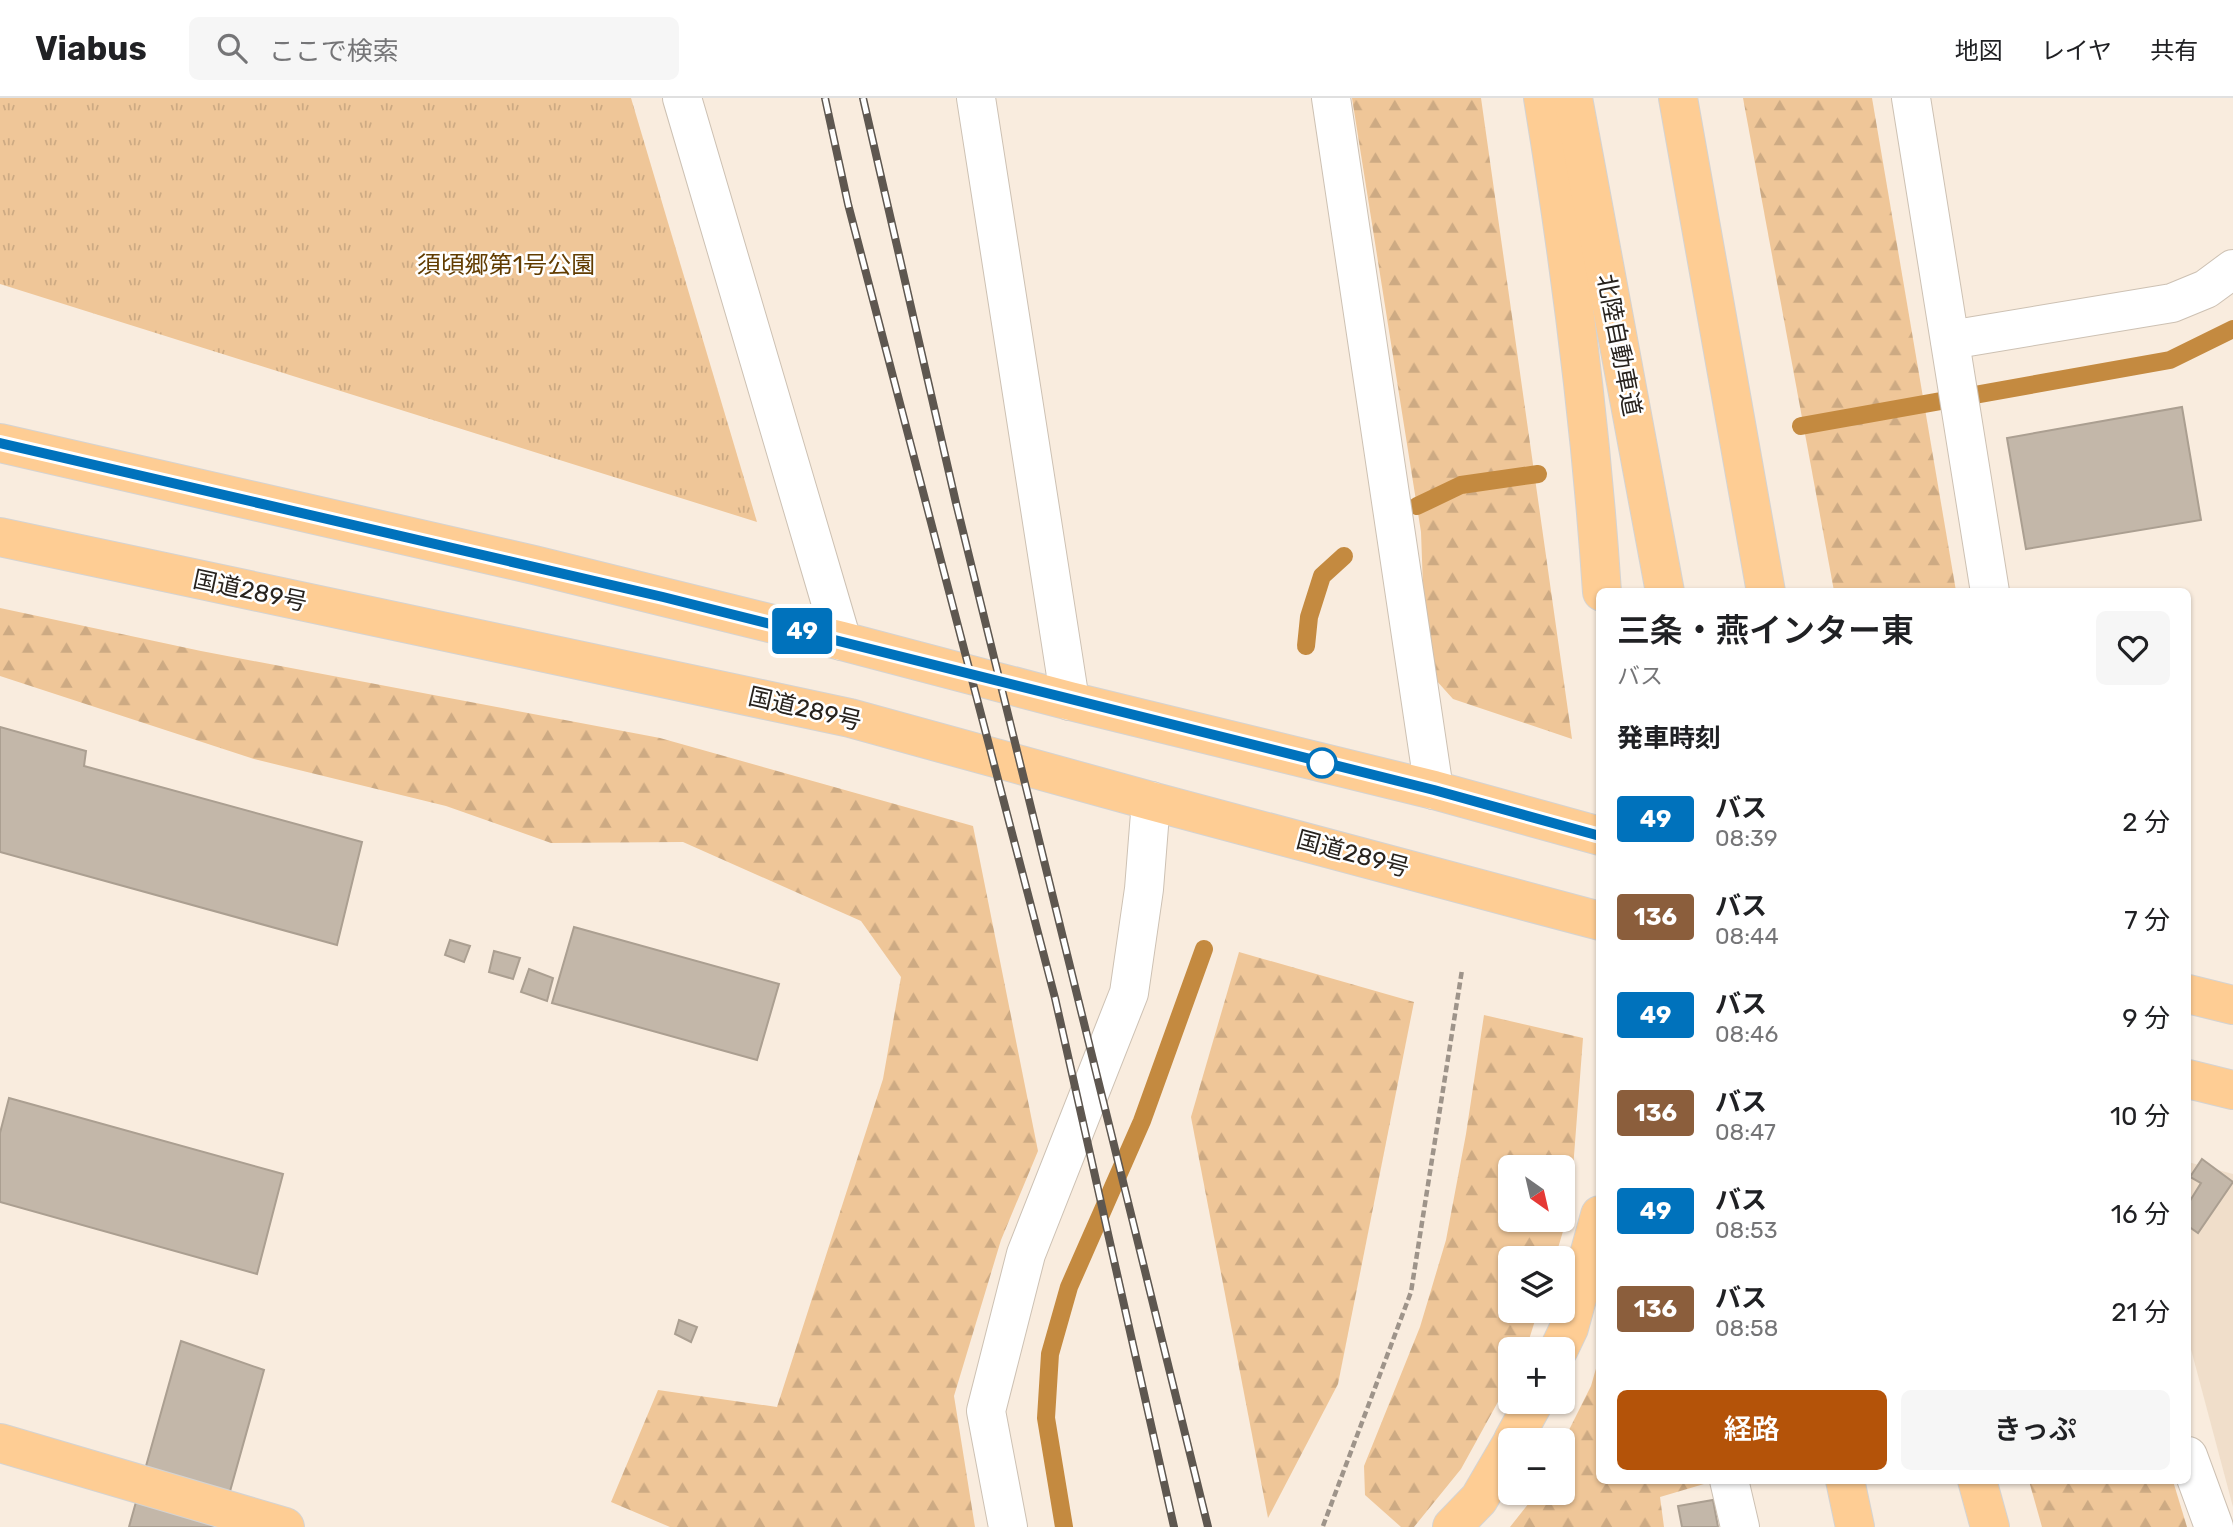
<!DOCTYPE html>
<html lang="ja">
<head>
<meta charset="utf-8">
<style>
	:root { --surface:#fff; --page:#f6f6f6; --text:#202124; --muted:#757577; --line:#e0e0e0; --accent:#b45309 }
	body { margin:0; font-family:Rubik,"Noto Sans JP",sans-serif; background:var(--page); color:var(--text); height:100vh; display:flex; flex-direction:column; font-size:26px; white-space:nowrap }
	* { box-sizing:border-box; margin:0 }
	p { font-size:23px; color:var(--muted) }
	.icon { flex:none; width:38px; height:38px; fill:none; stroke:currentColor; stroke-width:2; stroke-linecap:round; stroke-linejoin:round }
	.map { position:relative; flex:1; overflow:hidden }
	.sheet { position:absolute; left:1596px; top:490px; width:595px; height:896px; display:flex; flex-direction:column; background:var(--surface); border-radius:10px; box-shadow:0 2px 5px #0004 }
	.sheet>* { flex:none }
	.badge { padding:0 14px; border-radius:5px; font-size:24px; line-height:46px }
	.needle { width:46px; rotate:146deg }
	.tools { position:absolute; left:1498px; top:1057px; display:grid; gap:14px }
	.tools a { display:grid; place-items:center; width:77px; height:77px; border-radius:10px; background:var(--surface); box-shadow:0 2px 5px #0004; font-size:35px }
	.map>.badge { position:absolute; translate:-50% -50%; box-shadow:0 0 0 4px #fff }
	h2 { padding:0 21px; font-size:26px; line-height:63px }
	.round { display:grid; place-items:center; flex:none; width:74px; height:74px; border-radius:10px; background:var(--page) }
	.headline { display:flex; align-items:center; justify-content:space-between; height:119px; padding:0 21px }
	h1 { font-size:33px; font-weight:600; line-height:52px }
	.cta { display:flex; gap:14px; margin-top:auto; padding:14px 21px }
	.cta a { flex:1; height:80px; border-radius:10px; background:var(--accent); color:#fff; font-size:28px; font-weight:600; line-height:80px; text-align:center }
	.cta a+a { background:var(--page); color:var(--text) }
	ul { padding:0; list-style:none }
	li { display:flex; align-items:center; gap:21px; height:98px; padding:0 21px }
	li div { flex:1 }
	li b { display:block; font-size:26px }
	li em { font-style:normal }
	li .badge { min-width:77px; font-weight:700; text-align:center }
	header { display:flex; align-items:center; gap:42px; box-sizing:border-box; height:98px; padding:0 35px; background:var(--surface); border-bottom:2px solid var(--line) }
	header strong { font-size:33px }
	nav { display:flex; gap:38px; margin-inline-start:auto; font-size:24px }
	.search { width:490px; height:63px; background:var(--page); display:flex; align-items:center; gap:18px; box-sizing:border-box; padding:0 24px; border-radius:10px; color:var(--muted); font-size:26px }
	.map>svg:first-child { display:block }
	.built { fill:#f0deca }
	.forest { fill:url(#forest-firs); fill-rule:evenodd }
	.park { fill:url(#park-tufts) }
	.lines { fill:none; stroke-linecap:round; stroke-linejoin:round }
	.stream { stroke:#c48a40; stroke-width:18 }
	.building { fill:#c3b7a9; stroke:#ab9f91; stroke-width:2 }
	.minor-casing { stroke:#cdc1b3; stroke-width:40 }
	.highway-casing { stroke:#d4d3d2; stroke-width:40 }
	.path { stroke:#9e948a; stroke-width:4.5; stroke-dasharray:7 3.5; stroke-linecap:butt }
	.minor { stroke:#fff; stroke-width:38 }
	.highway { stroke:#fecd94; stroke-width:38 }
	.rail-casing { stroke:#5e5750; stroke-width:8 }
	.rail { stroke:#fff; stroke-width:5; stroke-dasharray:16; stroke-linecap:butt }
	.line-casing { stroke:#fff; stroke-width:16 }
	.line { stroke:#0072bc; stroke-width:10 }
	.stop-dot { fill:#fff; stroke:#0072bc; stroke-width:3.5 }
	.labels { text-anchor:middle; stroke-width:5; stroke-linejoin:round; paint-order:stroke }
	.park-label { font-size:24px; fill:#623c00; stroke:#fff }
	.street-label { font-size:24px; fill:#28231e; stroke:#fff }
</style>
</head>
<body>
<header>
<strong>Viabus</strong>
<div class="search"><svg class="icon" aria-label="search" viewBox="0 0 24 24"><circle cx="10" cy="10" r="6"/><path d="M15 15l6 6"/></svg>ここで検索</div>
<nav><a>地図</a><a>レイヤ</a><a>共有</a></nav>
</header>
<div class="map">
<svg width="2233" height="1429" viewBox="0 0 2233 1429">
	<defs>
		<pattern id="forest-firs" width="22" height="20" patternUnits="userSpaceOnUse" patternTransform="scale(1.75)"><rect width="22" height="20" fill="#efc698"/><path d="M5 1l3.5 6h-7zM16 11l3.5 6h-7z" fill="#cdaa83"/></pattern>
		<pattern id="park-tufts" width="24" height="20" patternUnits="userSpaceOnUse" patternTransform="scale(1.75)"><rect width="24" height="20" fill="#efc698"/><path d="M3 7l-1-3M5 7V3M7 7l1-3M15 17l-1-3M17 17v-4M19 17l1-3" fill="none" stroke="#cdaa83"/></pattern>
	</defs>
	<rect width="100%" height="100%" fill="#f9ecde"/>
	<path class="built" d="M2188,1064L2233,1076V1409L2188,1240Z"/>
	<g class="forest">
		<path d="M1352,0H1481L1572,641L1453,601L1426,571L1421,434Z"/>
		<path d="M1743,0H1872L1956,493H1834Z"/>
		<path d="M0,510L201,553L660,640L973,728L1038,1053L1001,1142L954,1298L975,1429H670L611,1404L658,1292L777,1309L883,981L901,879L861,823L683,744L551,745L446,708L254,661L0,578Z"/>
		<path d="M1239,854L1414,904L1338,1286L1268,1420L1191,1019Z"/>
		<path d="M1484,917L1583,940L1570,1110L1555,1160H1510V1213H1538L1526,1251H1510V1282L1461,1371L1414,1429H1401L1365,1397L1364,1368L1420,1229L1446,1142L1466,1036ZM1563,1069V1122H1510V1069Z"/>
		<path d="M1599,1260L1600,1382H1703L1704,1386L1660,1399L1664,1429H1510L1537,1395H1563V1344L1591,1288Z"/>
		<path d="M2029,1383H2173L2187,1429H2042Z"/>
	</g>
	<path class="park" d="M0,0H631L757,424L0,186Z"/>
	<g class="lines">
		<g class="stream">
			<path d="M1801,328L2170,262L2233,231"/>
			<path d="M1417,408L1461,387L1538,376"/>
			<path d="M1306,548L1309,519L1322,478L1344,458"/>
			<path d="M1064,1429L1046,1320L1050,1256L1069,1189L1142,1023L1204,851"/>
		</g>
	</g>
	<g class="building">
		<path d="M2182,309L2201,422L2026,451L2007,340Z"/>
		<path d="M0,629L86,653L84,668L362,744L337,847L0,754Z"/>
		<path d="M574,829L779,886L757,962L552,905Z"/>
		<path d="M450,842L470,848L464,864L445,857Z"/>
		<path d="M494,853L520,860L513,881L489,874Z"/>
		<path d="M529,871L553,880L547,903L521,894Z"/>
		<path d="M9,1000L283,1076L257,1176L0,1104V1035Z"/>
		<path d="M2202,1061L2233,1084L2198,1135L2188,1128V1106L2201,1085L2190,1079Z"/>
		<path d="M679,1222L697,1229L691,1244L675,1236Z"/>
		<path d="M181,1243L264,1272L220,1429H129Z"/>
		<path d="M1713,1402L1718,1429H1682L1678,1408Z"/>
	</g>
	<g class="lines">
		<g class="minor-casing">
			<g id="minor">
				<path d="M682,0L842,543"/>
				<path d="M976,0L1070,603"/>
				<path d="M1331,0L1434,692"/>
				<path d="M1911,0L1990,494"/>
				<path d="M1950,242L2172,205L2206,191L2233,171"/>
				<path d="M2188,1358L2214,1429"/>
				<path d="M1729,1382L1740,1429"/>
				<path d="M1008,1429L986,1313L1026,1156L1129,895L1144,791L1151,703"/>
			</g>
		</g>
		<g class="highway-casing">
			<g id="highway">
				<path d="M1543,0C1570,164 1591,328 1602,494"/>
				<path d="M1573,0L1665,494"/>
				<path d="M1678,0L1766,494"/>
				<path d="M0,345L534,467L842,543L1070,603L1434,692L1600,738"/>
				<path d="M0,439L850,620L1151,703L1600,823"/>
				<path d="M2188,896L2233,907"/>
				<path d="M2188,981L2233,992"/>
				<path d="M1559,1251L1569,1230L1600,1117"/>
				<path d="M1513,1342L1534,1304"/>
				<path d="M0,1345L285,1429"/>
				<path d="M1845,1382L1855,1429"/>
				<path d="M1977,1382L1990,1429"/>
				<path d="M1452,1429L1479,1401L1510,1348"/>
			</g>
		</g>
		<path class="path" d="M1323,1428L1411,1194L1462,872"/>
		<use href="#minor" class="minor"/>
		<use href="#highway" class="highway"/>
		<g class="rail-casing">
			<g id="rail">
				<path d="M825,0L848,106L1055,900L1174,1429"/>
				<path d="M863,0L956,405L1208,1429"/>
			</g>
		</g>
		<use href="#rail" class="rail"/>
	</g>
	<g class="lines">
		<g class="line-casing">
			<path id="line" d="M0,345L663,499L1434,692L1600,738"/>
		</g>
		<use href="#line" class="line"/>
	</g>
	<circle class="stop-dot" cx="1322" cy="665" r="14"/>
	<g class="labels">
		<g class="park-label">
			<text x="506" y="175">須頃郷第1号公園</text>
		</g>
		<g class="street-label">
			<text transform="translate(1619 247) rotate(79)" y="8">北陸自動車道</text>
			<text transform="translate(250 493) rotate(12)" y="8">国道289号</text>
			<text transform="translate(805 611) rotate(13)" y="8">国道289号</text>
			<text transform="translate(1353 756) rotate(15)" y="8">国道289号</text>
		</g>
	</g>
</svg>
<div class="tools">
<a><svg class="needle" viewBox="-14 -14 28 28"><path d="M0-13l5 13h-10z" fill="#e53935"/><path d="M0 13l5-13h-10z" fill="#757577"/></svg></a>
<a><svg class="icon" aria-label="layers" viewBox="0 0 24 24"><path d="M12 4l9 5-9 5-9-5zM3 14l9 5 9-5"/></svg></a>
<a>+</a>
<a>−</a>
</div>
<b class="badge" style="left:802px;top:533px;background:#0072bc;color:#fff">49</b>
<section class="sheet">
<div class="headline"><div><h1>三条・燕インター東</h1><p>バス</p></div><a class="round"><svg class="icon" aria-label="heart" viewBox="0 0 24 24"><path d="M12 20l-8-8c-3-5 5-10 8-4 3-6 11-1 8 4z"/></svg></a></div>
<h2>発車時刻</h2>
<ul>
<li><span class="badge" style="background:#0072bc;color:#fff">49</span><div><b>バス</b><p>08:39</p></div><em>2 分</em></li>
<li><span class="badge" style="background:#8b5e3c;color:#fff">136</span><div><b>バス</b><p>08:44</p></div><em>7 分</em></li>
<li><span class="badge" style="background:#0072bc;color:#fff">49</span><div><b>バス</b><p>08:46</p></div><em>9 分</em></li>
<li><span class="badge" style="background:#8b5e3c;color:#fff">136</span><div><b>バス</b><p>08:47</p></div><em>10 分</em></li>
<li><span class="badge" style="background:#0072bc;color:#fff">49</span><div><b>バス</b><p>08:53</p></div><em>16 分</em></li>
<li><span class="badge" style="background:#8b5e3c;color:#fff">136</span><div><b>バス</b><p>08:58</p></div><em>21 分</em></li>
</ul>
<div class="cta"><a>経路</a><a>きっぷ</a></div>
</section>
</div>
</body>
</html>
